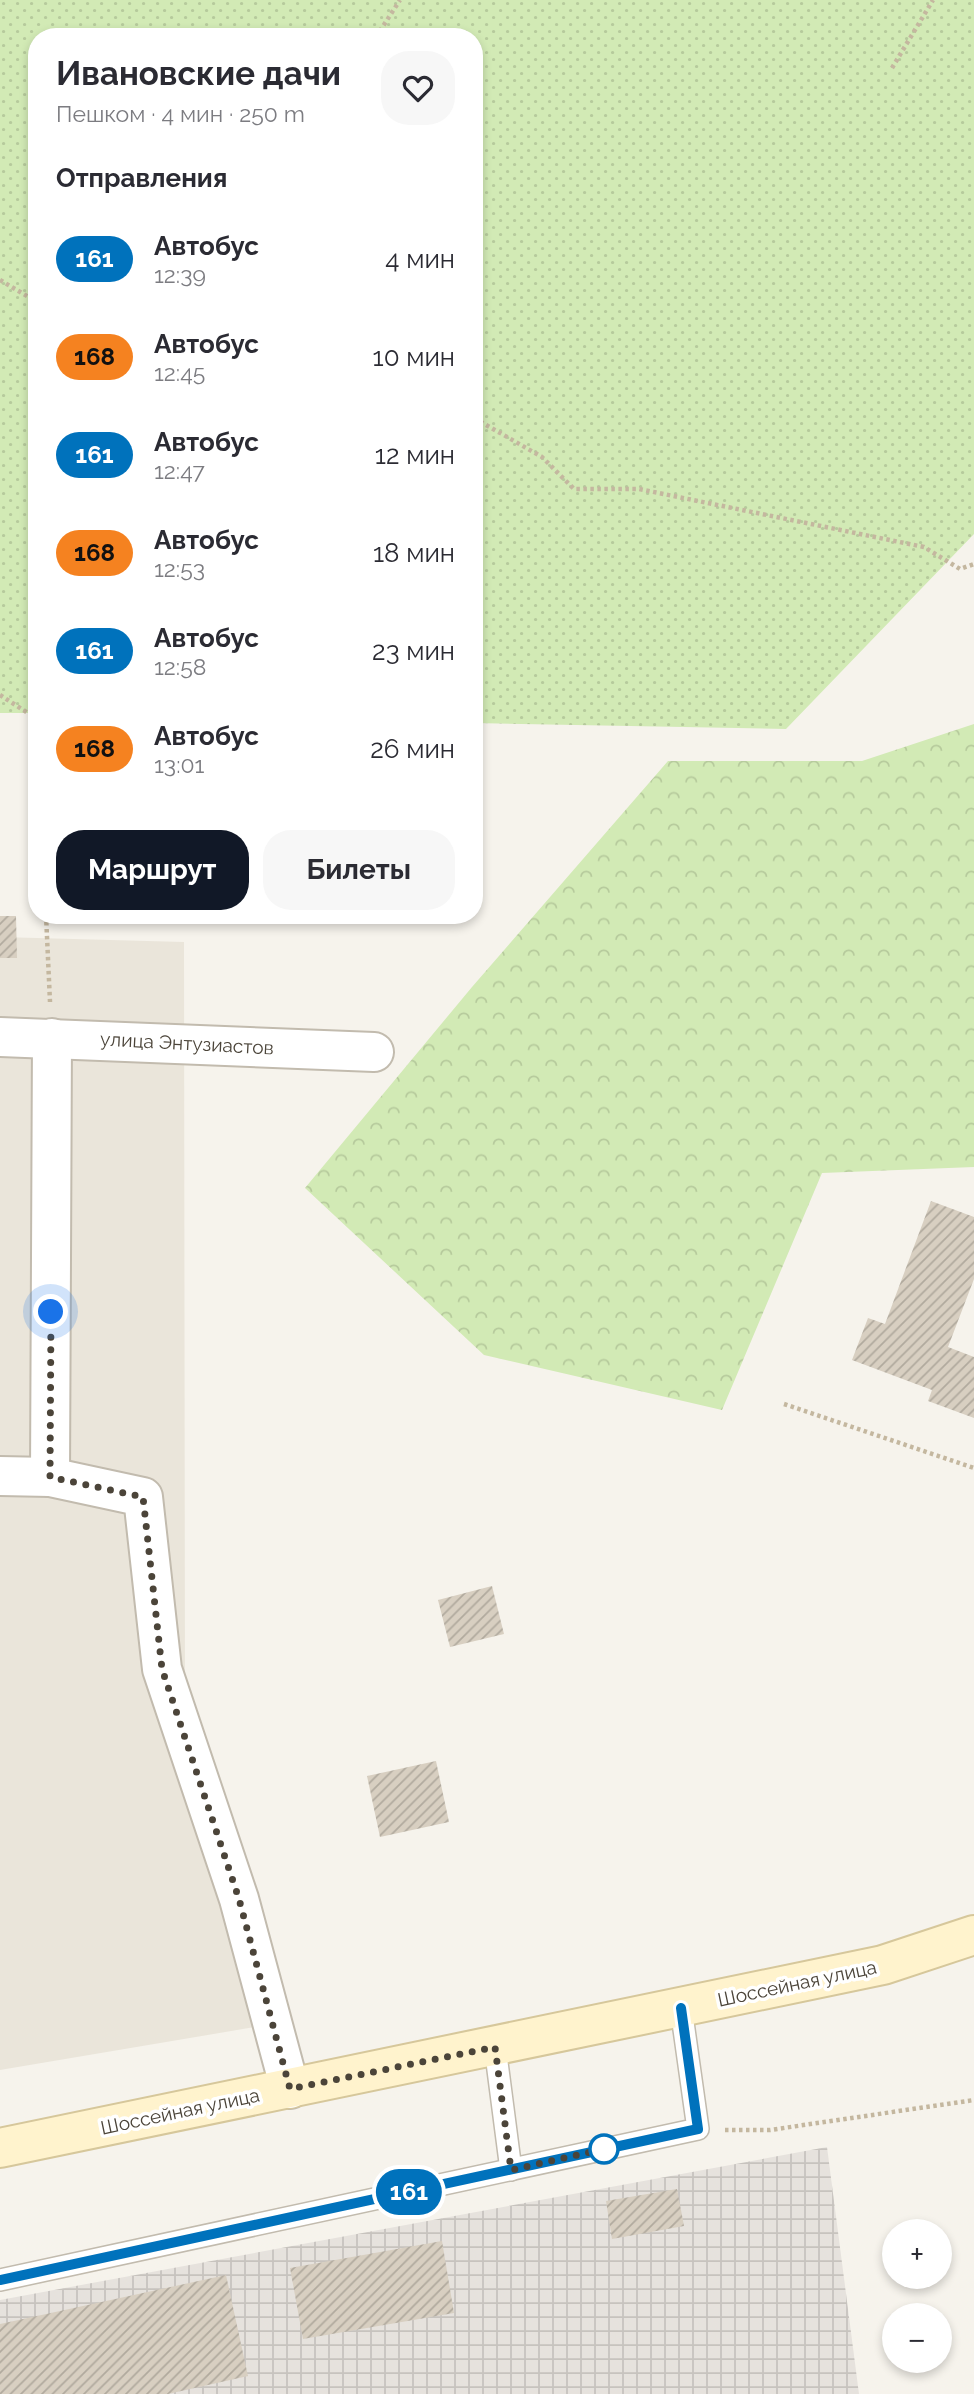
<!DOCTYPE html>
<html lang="ru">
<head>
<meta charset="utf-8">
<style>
	:root { --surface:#fff; --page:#f7f7f7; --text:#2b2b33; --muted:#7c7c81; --accent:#111827 }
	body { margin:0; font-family:Raleway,sans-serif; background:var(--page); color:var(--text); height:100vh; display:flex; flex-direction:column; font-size:26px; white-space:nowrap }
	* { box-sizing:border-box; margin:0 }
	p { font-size:23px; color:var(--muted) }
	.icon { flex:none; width:38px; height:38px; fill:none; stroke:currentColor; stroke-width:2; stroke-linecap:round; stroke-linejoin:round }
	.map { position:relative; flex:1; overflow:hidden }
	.side { position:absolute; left:28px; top:28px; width:455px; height:896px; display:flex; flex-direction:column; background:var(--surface); border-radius:28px; box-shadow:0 4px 10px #0003 }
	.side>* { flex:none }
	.badge { padding:0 14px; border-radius:23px; font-size:24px; line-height:46px }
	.buttons { position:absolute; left:882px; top:2219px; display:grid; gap:14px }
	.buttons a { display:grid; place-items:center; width:70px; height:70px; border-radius:50%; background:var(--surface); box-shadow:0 4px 10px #0003; font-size:35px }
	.you { position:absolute; width:35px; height:35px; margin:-18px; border:5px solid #fff; border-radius:50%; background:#1a73e8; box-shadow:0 0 0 10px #1a73e833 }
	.map>.badge { position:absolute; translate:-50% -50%; box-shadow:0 0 0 4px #fff }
	h2 { padding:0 28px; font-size:26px; line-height:63px }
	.round { display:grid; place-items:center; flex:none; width:74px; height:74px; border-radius:28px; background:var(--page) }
	.head { display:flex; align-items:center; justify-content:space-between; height:119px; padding:0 28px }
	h1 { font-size:33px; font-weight:700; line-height:52px }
	.cta { display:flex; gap:14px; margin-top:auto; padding:14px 28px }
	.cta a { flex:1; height:80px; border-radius:28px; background:var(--accent); color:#fff; font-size:28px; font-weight:700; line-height:80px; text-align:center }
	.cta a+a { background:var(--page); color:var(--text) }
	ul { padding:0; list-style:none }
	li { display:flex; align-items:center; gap:21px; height:98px; padding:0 28px }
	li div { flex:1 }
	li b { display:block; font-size:26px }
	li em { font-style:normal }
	li .badge { min-width:77px; font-weight:700; text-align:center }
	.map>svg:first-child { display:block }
	.residential { fill:#eae5da }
	.industrial { fill:url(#industrial-grid) }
	.forest { fill:url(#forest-crowns) }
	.park { fill:url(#park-dots) }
	.building { fill:url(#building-hatch) }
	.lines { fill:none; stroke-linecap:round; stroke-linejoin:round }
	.service-casing { stroke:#c2bbae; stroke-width:24 }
	.minor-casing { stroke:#c2bbae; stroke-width:42 }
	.secondary-casing { stroke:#d6c79b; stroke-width:42 }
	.path { stroke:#c4b79f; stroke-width:4.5; stroke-dasharray:3.5 3.5; stroke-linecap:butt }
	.service { stroke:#fff; stroke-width:21 }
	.minor { stroke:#fff; stroke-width:38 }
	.secondary { stroke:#fff3cd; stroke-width:38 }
	.line-casing { stroke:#fff; stroke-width:16 }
	.line { stroke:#0072bc; stroke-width:10 }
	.walk { stroke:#4b4439; stroke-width:7; stroke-dasharray:0 12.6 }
	.stop-dot { fill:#fff; stroke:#0072bc; stroke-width:3.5 }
	.labels { text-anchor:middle; stroke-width:7; stroke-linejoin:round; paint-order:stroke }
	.street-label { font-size:19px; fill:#4b4439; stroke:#fff }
</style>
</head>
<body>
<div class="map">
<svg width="974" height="2394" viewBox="0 0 974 2394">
	<defs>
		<pattern id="industrial-grid" width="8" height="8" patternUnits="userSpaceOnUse" patternTransform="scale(1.75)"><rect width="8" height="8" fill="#e6e2dd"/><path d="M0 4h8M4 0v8" fill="none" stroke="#c7c3be"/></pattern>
		<pattern id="forest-crowns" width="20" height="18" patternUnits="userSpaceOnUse" patternTransform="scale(1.75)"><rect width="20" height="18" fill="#d2eab5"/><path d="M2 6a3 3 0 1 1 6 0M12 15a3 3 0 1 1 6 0" fill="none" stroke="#b6ca9c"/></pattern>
		<pattern id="park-dots" width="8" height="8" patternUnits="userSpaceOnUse" patternTransform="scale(1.75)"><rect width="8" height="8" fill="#d2eab5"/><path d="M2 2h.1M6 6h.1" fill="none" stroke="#b6ca9c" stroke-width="1.8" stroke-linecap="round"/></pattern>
		<pattern id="building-hatch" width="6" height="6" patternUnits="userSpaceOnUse" patternTransform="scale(1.75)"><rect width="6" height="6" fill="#d8cfc1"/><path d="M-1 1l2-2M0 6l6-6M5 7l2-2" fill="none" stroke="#b1aa9e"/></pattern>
	</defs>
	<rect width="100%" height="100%" fill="#f6f3ec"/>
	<path class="residential" d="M0,937L184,942L185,1707L261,2026L0,2070Z"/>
	<path class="industrial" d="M827,2147L859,2394H0V2300Z"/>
	<path class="forest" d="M974,724V1167L822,1173L722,1410L484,1355L305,1188L472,987L668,761H862Z"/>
	<path class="park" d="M0,0H974V534L786,729L474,723V37H37V713H0Z"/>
	<g class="building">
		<path d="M0,916H16L17,958H0Z"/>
		<path d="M931,1201L974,1217V1279L948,1347L974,1357V1418L928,1401L932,1390L852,1360L868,1318L885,1324Z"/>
		<path d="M492,1586L504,1634L450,1647L438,1600Z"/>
		<path d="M436,1761L449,1822L380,1837L367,1776Z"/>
		<path d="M677,2189L684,2226L612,2239L606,2201Z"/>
		<path d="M442,2241L454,2313L303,2339L290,2268Z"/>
		<path d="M226,2275L248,2376L168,2394H0V2324Z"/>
	</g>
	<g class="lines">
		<g class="service-casing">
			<g id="service">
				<path d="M495,2047L511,2170"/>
				<path d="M0,2280L698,2129L681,2008"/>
			</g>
		</g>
		<g class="minor-casing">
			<g id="minor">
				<path d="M0,1037L374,1052"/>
				<path d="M0,1476L50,1477L143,1497L162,1669L239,1899L290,2089"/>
				<path d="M50,1477L52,1038"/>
			</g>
		</g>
		<g class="secondary-casing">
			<path id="secondary" d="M0,2148L883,1965L974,1935"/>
		</g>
		<g class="path">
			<path d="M376,37L400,0"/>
			<path d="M892,68L933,0"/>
			<path d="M0,280L37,302"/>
			<path d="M474,418L542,457L574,489H639L924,547L960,569L974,564"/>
			<path d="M0,695L31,715"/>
			<path d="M37,700L31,715L37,770"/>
			<path d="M46,915L50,1002"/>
			<path d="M784,1404L974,1468"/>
			<path d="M725,2130H770L974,2100"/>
		</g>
		<use href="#service" class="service"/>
		<use href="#minor" class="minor"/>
		<use href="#secondary" class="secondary"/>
	</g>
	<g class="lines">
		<g class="line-casing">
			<path id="line" d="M0,2280L698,2129L681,2008"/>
		</g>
		<use href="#line" class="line"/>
		<path class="walk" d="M51,1312L50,1477L143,1497L162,1669L239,1899L290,2089L495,2047L511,2170L604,2149"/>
	</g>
	<circle class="stop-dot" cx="604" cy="2149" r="14"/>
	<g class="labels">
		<g class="street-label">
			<text transform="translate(187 1043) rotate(3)" y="7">улица Энтузиастов</text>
			<text transform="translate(797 1983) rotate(-12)" y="7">Шоссейная улица</text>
			<text transform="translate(180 2111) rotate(-12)" y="7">Шоссейная улица</text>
		</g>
	</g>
</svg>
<div class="buttons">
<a>+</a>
<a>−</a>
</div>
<div class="you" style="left:51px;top:1312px"></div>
<b class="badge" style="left:409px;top:2192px;background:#0072bc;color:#fff">161</b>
<section class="side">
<div class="head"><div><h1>Ивановские дачи</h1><p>Пешком · 4 мин · 250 m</p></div><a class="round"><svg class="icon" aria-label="heart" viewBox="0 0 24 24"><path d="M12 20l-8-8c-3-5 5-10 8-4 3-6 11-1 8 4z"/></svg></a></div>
<h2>Отправления</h2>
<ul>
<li><span class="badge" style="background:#0072bc;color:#fff">161</span><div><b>Автобус</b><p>12:39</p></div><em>4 мин</em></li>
<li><span class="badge" style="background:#f58220;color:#111">168</span><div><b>Автобус</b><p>12:45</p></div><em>10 мин</em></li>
<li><span class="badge" style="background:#0072bc;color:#fff">161</span><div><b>Автобус</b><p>12:47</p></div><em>12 мин</em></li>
<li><span class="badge" style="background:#f58220;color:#111">168</span><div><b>Автобус</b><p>12:53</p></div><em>18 мин</em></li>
<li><span class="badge" style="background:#0072bc;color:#fff">161</span><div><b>Автобус</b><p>12:58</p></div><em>23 мин</em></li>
<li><span class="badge" style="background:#f58220;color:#111">168</span><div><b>Автобус</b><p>13:01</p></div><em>26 мин</em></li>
</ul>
<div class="cta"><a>Маршрут</a><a>Билеты</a></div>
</section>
</div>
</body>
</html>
